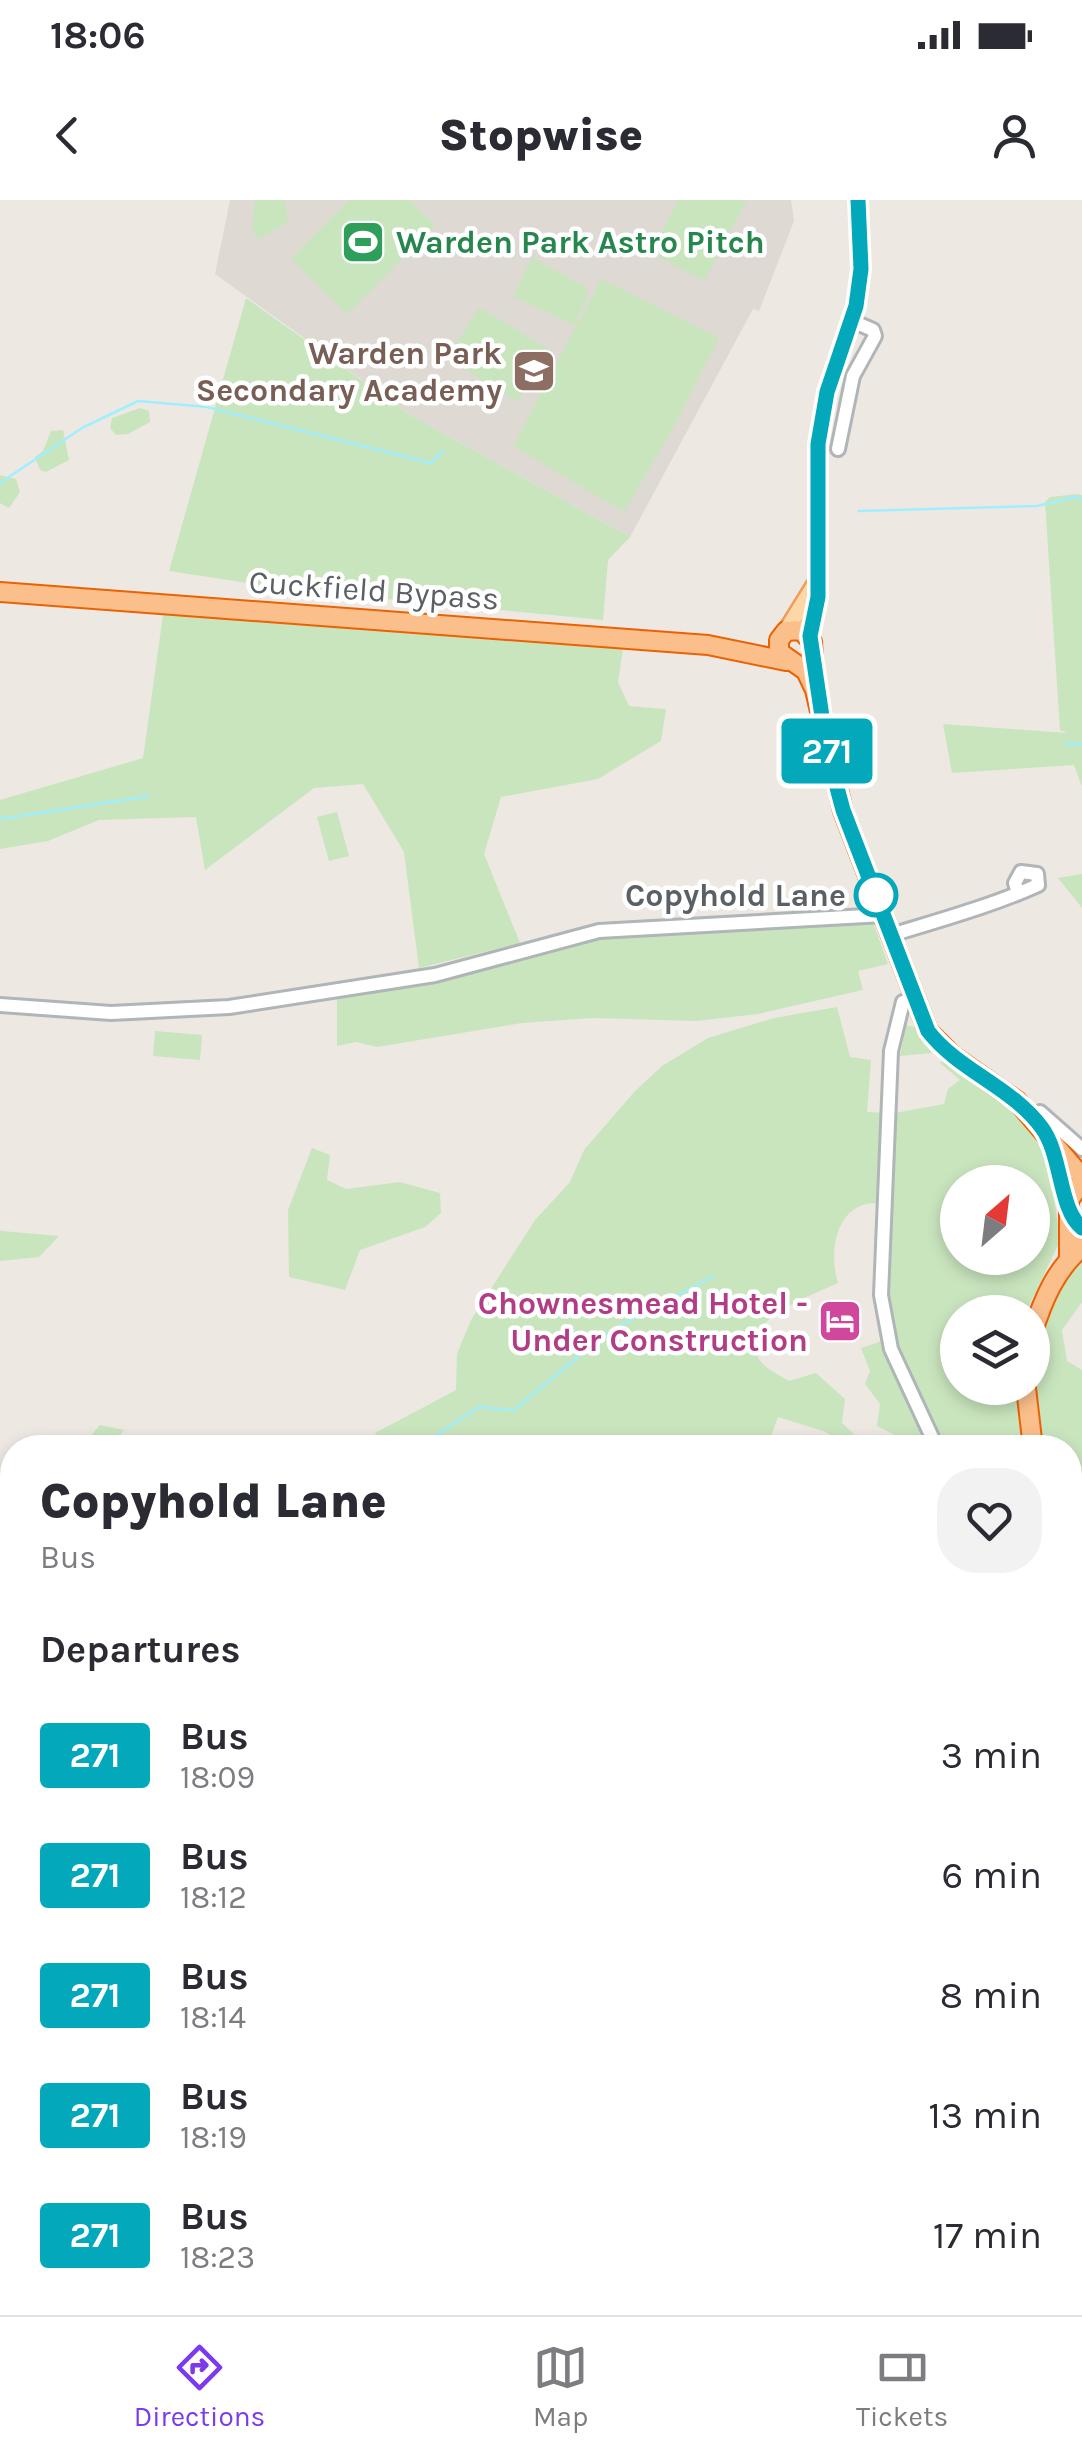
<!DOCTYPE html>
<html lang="en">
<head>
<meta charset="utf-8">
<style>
	:root { --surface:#fff; --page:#f2f2f3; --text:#2b2b33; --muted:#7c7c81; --line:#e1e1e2; --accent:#7c3aed }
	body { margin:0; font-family:Karla,sans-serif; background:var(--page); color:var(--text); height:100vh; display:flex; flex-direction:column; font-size:38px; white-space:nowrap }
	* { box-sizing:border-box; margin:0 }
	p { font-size:32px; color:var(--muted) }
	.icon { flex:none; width:55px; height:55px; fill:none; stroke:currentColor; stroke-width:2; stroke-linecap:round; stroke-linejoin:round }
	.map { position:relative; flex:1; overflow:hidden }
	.panel { position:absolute; left:0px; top:1235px; width:1082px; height:880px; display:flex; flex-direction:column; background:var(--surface); border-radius:40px 40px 0 0; box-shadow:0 5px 15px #0003 }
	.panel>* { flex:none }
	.badge { padding:0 20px; border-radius:8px; font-size:35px; line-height:65px }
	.needle { width:65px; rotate:28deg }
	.tools { position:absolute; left:940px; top:965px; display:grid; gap:20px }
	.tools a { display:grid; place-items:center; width:110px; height:110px; border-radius:50%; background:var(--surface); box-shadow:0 5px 15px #0003; font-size:50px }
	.map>.badge { position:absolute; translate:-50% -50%; box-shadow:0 0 0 5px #fff }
	h2 { padding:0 40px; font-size:38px; line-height:90px }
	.round { display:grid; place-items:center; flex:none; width:105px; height:105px; border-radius:40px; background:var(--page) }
	.summary { display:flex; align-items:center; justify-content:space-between; height:170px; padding:0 40px }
	h1 { font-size:48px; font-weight:800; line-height:75px }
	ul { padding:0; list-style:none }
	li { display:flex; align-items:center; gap:30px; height:120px; padding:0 40px }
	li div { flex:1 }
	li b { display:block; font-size:38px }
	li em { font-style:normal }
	li .badge { min-width:110px; font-weight:700; text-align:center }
	.status { display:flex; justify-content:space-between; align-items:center; height:70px; padding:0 50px; background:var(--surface); direction:ltr }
	.status svg { height:28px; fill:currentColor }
	header { display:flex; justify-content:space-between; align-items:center; height:130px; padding:0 40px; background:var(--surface); font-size:45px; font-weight:800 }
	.dock { display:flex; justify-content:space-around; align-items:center; height:140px; border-top:2px solid var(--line); background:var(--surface); font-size:28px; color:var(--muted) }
	.dock a { display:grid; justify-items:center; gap:5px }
	.dock .current { color:var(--accent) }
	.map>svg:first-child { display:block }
	.education { fill:#dfd9d3 }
	.green { fill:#c9e5be; fill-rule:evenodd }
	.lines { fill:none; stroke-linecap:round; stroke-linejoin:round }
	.stream { stroke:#a1effe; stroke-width:2.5 }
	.minor-casing { stroke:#b0b5b7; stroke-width:18 }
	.major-casing { stroke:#ef9b59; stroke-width:20 }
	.highway-casing { stroke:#ec6203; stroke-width:22 }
	.minor { stroke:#fff; stroke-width:12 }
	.major { stroke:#fed7a6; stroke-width:15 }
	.highway { stroke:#fbbf8b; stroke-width:18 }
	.line-casing { stroke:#fff; stroke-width:22 }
	.line { stroke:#03a8ba; stroke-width:15 }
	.stop-dot { fill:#fff; stroke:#03a8ba; stroke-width:5 }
	.labels { text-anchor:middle; stroke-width:9; stroke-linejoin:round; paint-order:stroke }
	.leisure-label { font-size:32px; font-weight:bold; fill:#27864d; stroke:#fff; text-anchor:start }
	.education-label { font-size:32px; font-weight:bold; fill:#785e54; stroke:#fff; text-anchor:end }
	.street-label { font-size:32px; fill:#5a6063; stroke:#fff }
	.stop-label { font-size:32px; font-weight:bold; fill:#5a6063; stroke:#fff; text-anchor:end }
	.hotel-label { font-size:32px; font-weight:bold; fill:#b23c85; stroke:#fff; text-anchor:end }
</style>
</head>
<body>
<div class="status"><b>18:06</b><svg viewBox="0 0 49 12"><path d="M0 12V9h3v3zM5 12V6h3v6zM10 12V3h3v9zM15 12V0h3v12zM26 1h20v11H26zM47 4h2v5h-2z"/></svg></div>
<header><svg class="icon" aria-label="back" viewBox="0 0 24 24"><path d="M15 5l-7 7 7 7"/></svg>Stopwise<svg class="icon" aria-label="person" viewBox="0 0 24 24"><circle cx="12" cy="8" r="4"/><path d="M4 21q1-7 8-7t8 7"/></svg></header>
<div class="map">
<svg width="1082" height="2115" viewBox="0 0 1082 2115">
	<rect width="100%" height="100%" fill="#ede8e2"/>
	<path class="education" d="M230,0H791L794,21L759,111L753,109L630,337L412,216L215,74Z"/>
	<g class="green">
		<path d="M255,0H284L289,21L258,40L252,27Z"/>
		<path d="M349,0H409L435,25L347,114L291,59Z"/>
		<path d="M678,0H747L704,81L651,53Z"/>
		<path d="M532,57L585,87L588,95L575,125L513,97Z"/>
		<path d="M601,79L719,138L676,223L624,312L513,246Z"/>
		<path d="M246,98L412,216L630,337L608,360L603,420L293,390L169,371Z"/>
		<path d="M479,107L550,150L518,202L447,159Z"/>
		<path d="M140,208L149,211L150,222L128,234L116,235L110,228L112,218Z"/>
		<path d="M63,230L69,260L46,272L40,270L35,257L43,251L51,231Z"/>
		<path d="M0,275L16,279L20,292L9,308L0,303Z"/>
		<path d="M1078,294L1082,295V587L1074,565L952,573L943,524L1067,533L1060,530L1045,302L1050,297Z"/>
		<path d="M163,415L293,421L623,449L618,482L629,506L666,509L661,541L598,579L501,597L484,654L520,743L419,768L404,652L363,584L314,588L205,670L196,617L99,620L48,641L0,649V600L143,558Z"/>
		<path d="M337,612L349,656L329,661L317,617Z"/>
		<path d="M1082,674V708L1058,678Z"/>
		<path d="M873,722L888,764L858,771L863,790L758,814L696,821L593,818L522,823L377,847L356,842L337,846V796L599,736Z"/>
		<path d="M837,807L850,857L871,860L867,912L886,913L877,1003C836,1002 828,1052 838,1083C813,1095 729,1123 762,1163C768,1170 781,1176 789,1181L816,1173L845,1199L842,1223L861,1241V1247H845L826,1232L778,1217L767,1247L364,1248L377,1232L456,1190L457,1154L471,1120L535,1020L570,982L584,950L635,891L662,866L708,838L774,818Z"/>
		<path d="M906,825L918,828L932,853L900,856Z"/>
		<path d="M155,831L202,835L200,860L153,856Z"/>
		<path d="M943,858L986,883L1030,926L1050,968L1060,1041L1026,1112H958V1188H1016L1024,1247H919L877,1226L880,1204L865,1184L870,1171L861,1148L891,1138C881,1063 888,988 895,913L944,904L948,889L960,880L940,863ZM958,982H1032V1058H958Z"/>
		<path d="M312,948L330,955L327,980L346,989L400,982L440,993L441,1013L425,1027L360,1050L345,1090L289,1077L288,1010Z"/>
		<path d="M0,1030L2,1031L59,1036L39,1057L0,1061Z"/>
		<path d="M1082,1057V1102L1062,1130L1067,1161L1082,1170V1570L1076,1568L1070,1552V1248H1043C1032,1187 1031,1102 1082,1057Z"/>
		<path d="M100,1225L124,1230L111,1247H81Z"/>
		<path d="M0,1309H12V1400L0,1403Z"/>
		<path d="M12,1663V1722L0,1727V1670Z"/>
		<path d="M1082,1673V1804L1070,1790V1676Z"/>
		<path d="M12,1742V1990L0,1998V1819C14,1797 0,1769 12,1742Z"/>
		<path d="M299,2102L453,2103L498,2115H290Z"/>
		<path d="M572,2102L907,2103L905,2115H557Z"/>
	</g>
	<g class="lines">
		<g class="stream">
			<path d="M0,283L82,228L138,201L207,207L431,263L443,251"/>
			<path d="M859,311L1037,306L1075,297L1082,300"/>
			<path d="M1066,544H1082"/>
			<path d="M0,619L149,596"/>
			<path d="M417,1248L479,1207L514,1210L608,1132L714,1076"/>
			<path d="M0,1359L12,1360"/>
		</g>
		<g class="minor-casing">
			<g id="minor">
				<path d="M838,249L853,176L875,136L873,130L852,121"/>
				<path d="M891,735C940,720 991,706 1038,685L1037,674L1021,672L1015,683L1018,693"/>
				<path d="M903,802L891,851L881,1095L891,1149L937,1248"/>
				<path d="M0,805L111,813L229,807L435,775L599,731L884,715"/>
				<path d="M1040,912L1082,949"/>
				<path d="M1070,1346L1082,1333"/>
				<path d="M1070,1907L1082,1910"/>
				<path d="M1070,2089L1082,2098"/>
				<path d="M917,2115V2102"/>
				<path d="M1004,2115L1005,2102"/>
				<path d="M1082,2115V2114"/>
			</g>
		</g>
		<g class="major-casing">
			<g id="major">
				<path d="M786,431L814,386"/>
				<path d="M809,436L818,397V244L827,193L856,106L861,69L858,0"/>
				<path d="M0,1993L12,1985"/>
			</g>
		</g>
		<g class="highway-casing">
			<g id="highway">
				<path d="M0,392L708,445L786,461"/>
				<path d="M815,490L806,471L779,452V440L786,431L801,430L812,442L815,490L843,611L928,831L953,856L1017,901L1082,977"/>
				<path d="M1069,1056V1000L1082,982"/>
				<path d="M1032,1134C1043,1100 1055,1070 1082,1047"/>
				<path d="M1026,1188L1033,1248"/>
				<path d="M751,2115L753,2102"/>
			</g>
		</g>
		<use href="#minor" class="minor"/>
		<use href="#major" class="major"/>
		<use href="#highway" class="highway"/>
	</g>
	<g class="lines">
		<g class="line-casing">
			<path id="line" d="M858,0L861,69L856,106L827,192L818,244V397L810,436L827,550L843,610L928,831C959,871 1011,886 1042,928C1062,955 1059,1010 1082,1028"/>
		</g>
		<use href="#line" class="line"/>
	</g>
	<defs>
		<g id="stadium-square" transform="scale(2.25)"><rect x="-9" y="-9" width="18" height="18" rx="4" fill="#2e9e5b" stroke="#fff"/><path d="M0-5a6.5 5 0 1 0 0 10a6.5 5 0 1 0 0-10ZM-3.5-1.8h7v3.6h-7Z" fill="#fff"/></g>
		<g id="school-square" transform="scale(2.25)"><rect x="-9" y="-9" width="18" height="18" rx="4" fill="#8d6e63" stroke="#fff"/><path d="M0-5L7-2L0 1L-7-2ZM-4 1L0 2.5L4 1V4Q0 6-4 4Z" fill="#fff"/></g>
		<g id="hotel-square" transform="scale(2.25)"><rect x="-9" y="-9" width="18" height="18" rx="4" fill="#d1479c" stroke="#fff"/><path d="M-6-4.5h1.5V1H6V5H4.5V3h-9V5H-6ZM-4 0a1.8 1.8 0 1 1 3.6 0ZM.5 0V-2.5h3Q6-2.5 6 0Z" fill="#fff"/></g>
	</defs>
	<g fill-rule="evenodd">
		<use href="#stadium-square" x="363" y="42"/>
		<use href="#school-square" x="534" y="171"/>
		<use href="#hotel-square" x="840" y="1121"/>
	</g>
	<circle class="stop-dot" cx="876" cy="695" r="20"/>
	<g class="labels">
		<g class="leisure-label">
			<text x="396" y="53">Warden Park Astro Pitch</text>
		</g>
		<g class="education-label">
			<text x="502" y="164">Warden Park<tspan x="502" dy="37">Secondary Academy</tspan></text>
		</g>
		<g class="street-label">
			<text transform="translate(374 390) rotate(4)" y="11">Cuckfield Bypass</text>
		</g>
		<g class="stop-label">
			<text x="846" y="706">Copyhold Lane</text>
		</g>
		<g class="hotel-label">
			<text x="808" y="1114">Chownesmead Hotel -<tspan x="808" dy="37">Under Construction</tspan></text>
		</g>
	</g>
</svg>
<div class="tools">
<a><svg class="needle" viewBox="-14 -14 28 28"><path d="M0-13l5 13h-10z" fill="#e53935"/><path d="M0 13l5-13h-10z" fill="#7c7c81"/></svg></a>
<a><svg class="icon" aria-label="layers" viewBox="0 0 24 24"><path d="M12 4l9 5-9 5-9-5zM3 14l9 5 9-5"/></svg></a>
</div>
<b class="badge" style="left:827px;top:551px;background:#03a8ba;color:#fff">271</b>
<section class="panel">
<div class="summary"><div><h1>Copyhold Lane</h1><p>Bus</p></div><a class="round"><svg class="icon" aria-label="heart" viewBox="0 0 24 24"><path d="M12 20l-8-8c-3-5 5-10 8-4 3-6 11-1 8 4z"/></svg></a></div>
<h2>Departures</h2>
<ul>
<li><span class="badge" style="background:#03a8ba;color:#fff">271</span><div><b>Bus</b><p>18:09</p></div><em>3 min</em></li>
<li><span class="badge" style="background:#03a8ba;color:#fff">271</span><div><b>Bus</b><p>18:12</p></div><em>6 min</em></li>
<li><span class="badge" style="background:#03a8ba;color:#fff">271</span><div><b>Bus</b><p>18:14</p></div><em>8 min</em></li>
<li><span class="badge" style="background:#03a8ba;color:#fff">271</span><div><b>Bus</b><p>18:19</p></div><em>13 min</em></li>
<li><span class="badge" style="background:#03a8ba;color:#fff">271</span><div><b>Bus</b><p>18:23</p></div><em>17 min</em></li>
</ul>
</section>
</div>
<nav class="dock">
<a class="current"><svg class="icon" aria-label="directions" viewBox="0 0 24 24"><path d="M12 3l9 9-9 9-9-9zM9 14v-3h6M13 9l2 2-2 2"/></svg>Directions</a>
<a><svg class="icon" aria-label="map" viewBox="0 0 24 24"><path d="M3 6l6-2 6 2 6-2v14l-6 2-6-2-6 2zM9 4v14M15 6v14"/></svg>Map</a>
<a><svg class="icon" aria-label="tickets" viewBox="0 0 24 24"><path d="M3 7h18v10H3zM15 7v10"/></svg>Tickets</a>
</nav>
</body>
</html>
